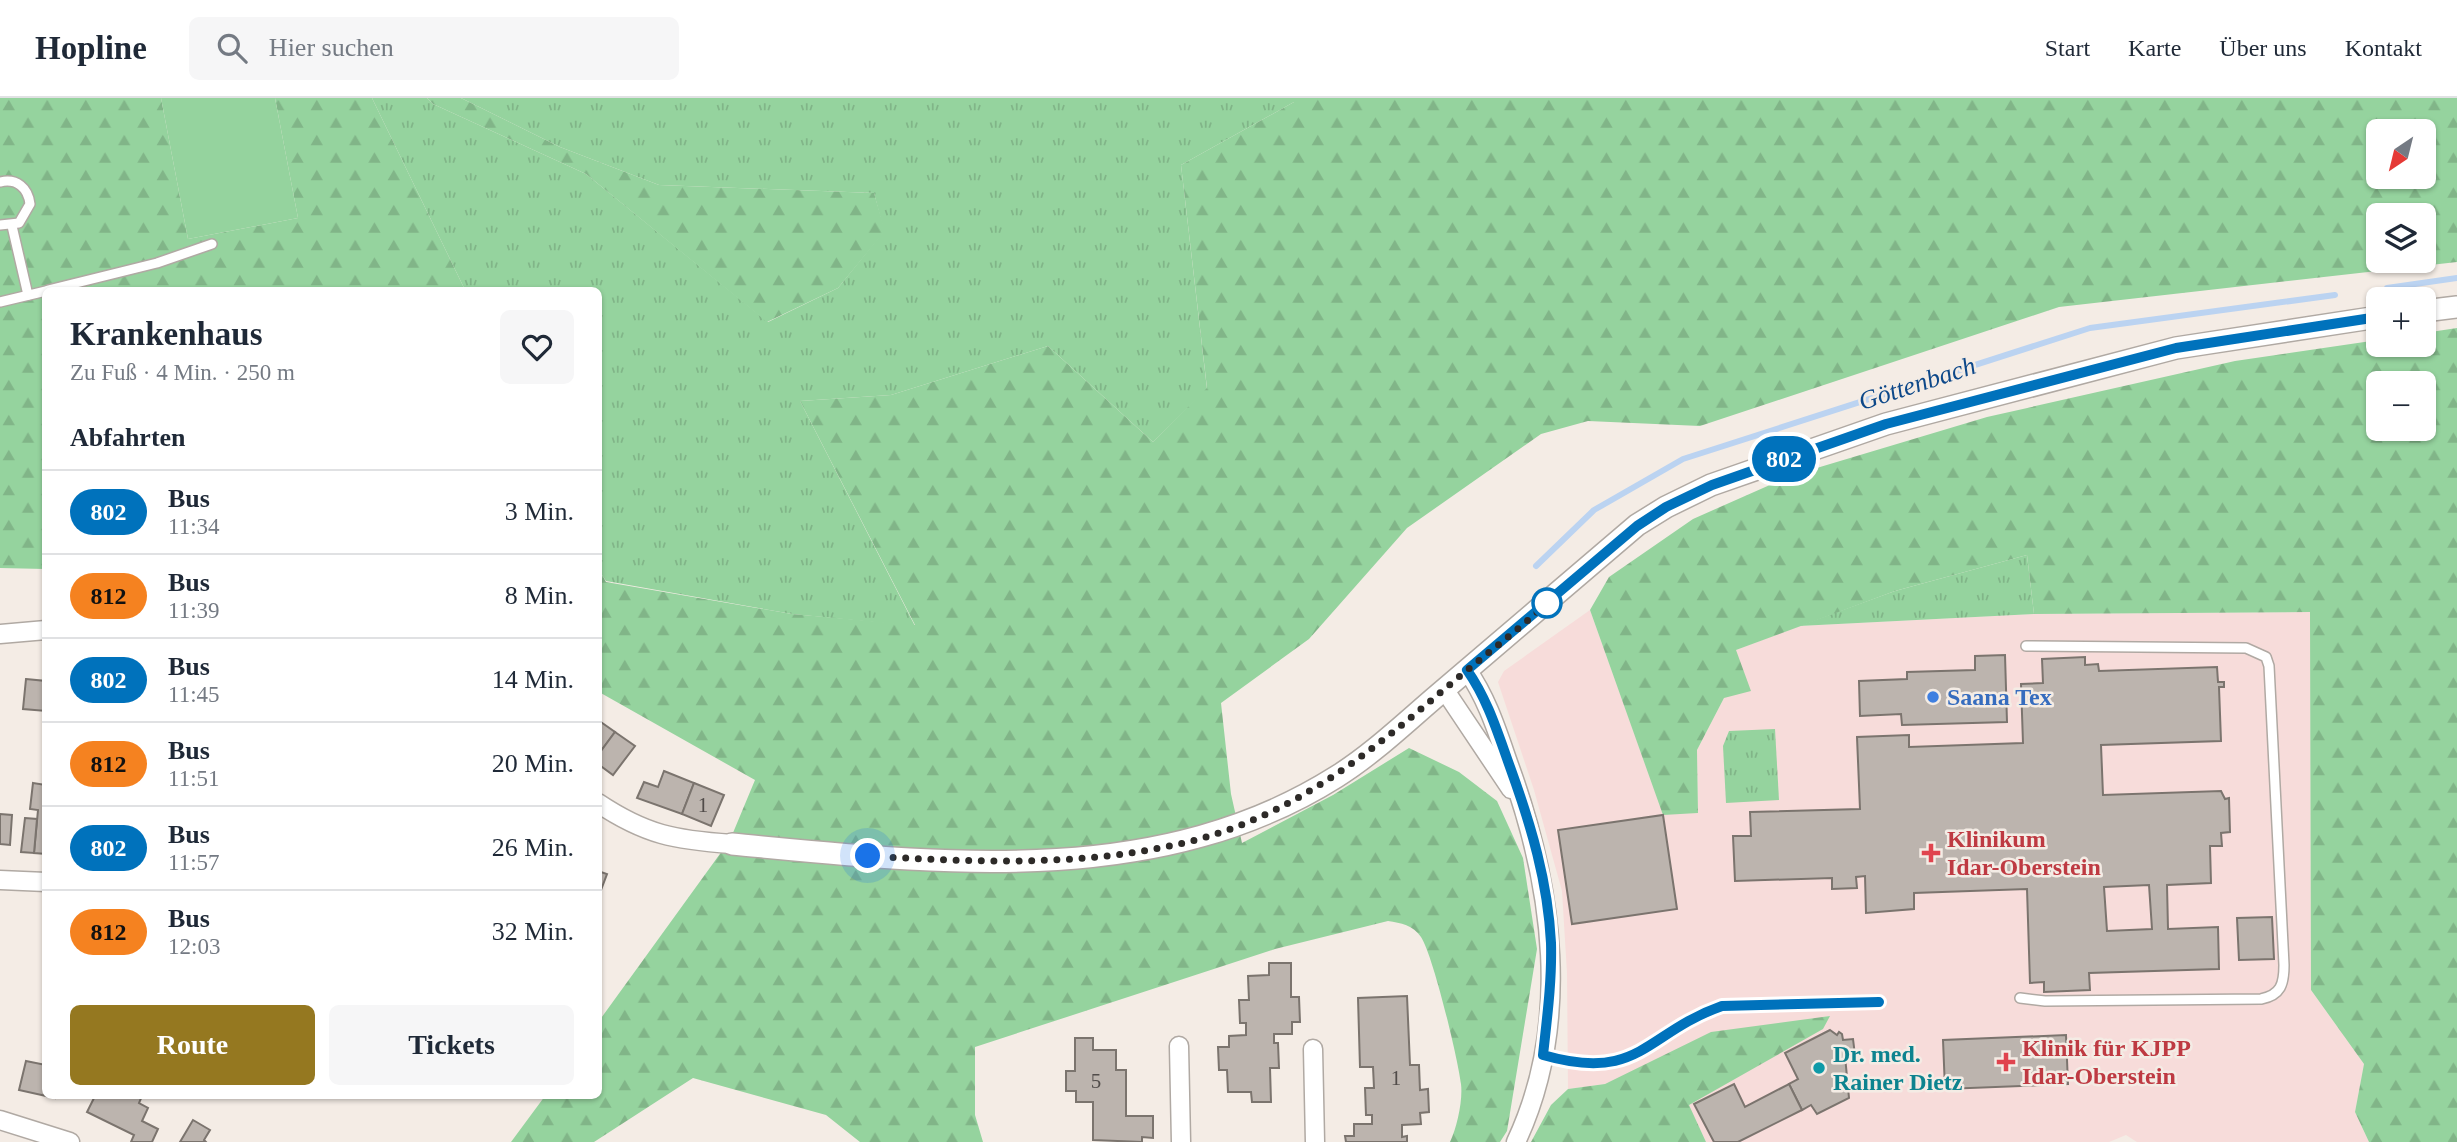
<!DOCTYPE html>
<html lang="de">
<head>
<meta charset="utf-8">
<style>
	:root { --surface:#fff; --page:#f6f6f7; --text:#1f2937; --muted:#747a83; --line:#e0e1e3; --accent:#957820 }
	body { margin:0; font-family:Georgia,serif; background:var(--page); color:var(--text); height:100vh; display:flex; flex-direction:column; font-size:26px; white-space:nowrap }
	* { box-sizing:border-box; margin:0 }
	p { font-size:23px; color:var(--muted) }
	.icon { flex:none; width:38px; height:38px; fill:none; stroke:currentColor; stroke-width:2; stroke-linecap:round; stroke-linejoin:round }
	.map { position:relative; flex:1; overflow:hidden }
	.details { position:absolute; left:42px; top:189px; width:560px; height:812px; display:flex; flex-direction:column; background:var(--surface); border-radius:10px; box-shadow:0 2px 5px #0004 }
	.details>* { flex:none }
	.badge { padding:0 14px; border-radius:23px; font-size:24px; line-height:46px }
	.needle { width:46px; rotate:215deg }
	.fabs { position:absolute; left:2366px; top:21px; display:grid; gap:14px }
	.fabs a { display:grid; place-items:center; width:70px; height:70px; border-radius:10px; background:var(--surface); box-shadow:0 2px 5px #0004; font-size:35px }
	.you { position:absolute; width:35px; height:35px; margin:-18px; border:5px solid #fff; border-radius:50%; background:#1a73e8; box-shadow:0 0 0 10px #1a73e833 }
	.map>.badge { position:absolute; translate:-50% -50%; box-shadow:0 0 0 4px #fff }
	h2 { padding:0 28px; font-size:26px; line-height:63px }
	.round { display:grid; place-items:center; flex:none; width:74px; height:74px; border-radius:10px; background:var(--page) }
	.overview { display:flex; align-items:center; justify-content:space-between; height:119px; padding:0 28px }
	h1 { font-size:33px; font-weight:700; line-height:52px }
	.button { display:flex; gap:14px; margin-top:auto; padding:14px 28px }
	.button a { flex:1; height:80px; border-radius:10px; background:var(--accent); color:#fff; font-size:28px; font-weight:700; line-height:80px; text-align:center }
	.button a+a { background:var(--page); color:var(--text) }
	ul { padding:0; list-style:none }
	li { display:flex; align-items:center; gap:21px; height:84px; padding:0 28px; border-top:2px solid var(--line) }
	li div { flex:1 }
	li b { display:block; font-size:26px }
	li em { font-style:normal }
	li .badge { min-width:77px; font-weight:700; text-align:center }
	header { display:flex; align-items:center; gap:42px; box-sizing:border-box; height:98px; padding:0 35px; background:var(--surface); border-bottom:2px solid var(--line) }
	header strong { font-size:33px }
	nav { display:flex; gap:38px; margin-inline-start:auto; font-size:24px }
	.search { width:490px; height:63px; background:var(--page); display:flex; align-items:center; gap:18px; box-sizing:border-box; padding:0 24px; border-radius:10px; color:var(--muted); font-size:26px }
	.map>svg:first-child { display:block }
	.medical { fill:#f7dcda }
	.grass { fill:url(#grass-tufts) }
	.forest { fill:url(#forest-firs); fill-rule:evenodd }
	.pitch { fill:#95d39e }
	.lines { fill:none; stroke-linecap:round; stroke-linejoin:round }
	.stream { stroke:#bbd3f1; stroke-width:6 }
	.building { fill:#bcb4ae; stroke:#7b746e; stroke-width:2; fill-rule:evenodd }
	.service-casing { stroke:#b0a9a3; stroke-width:12 }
	.minor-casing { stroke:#b0a9a3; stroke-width:21 }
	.tertiary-casing { stroke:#b0a9a3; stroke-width:24 }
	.service { stroke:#fff; stroke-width:9 }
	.minor { stroke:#fff; stroke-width:18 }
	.tertiary { stroke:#fff; stroke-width:21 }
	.line-casing { stroke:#fff; stroke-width:16 }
	.line { stroke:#0072bc; stroke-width:10 }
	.walk { stroke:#2d2a28; stroke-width:7; stroke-dasharray:0 12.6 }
	.stop-dot { fill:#fff; stroke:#0072bc; stroke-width:3.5 }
	.shop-dot { fill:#3f7fe0; stroke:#f4ece5; stroke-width:2.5 }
	.health-dot { fill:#e0444e; stroke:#f4ece5; stroke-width:2.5 }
	.culture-dot { fill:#0f9aa8; stroke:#f4ece5; stroke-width:2.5 }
	.labels { text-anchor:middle; stroke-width:5; stroke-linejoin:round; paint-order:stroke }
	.number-label { font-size:21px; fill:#514c4a }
	.shop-label { font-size:24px; font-weight:bold; fill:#366cbe; stroke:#f4ece5; text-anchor:start }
	.health-label { font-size:24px; font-weight:bold; fill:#be3a42; stroke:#f4ece5; text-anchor:start }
	.culture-label { font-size:24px; font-weight:bold; fill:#0d838f; stroke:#f4ece5; text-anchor:start }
	.water-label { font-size:26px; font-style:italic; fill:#0d4889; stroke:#f4ece5 }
</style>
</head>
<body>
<header>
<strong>Hopline</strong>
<div class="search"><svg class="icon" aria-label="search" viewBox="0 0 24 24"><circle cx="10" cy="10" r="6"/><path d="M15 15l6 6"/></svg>Hier suchen</div>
<nav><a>Start</a><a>Karte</a><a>Über uns</a><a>Kontakt</a></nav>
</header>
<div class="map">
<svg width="2457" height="1044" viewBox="0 0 2457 1044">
	<defs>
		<pattern id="grass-tufts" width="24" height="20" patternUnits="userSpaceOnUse" patternTransform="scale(1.75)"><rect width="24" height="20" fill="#95d39e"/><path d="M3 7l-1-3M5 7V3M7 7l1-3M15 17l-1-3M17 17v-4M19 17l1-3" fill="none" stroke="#81b588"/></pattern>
		<pattern id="forest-firs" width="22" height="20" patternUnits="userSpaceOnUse" patternTransform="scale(1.75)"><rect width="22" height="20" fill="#95d39e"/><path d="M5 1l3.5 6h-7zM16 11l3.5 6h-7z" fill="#81b588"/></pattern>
	</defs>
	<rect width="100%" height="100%" fill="#f4ece5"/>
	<path class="medical" d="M1590,512L1663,716L1698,715L1697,652L1724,600L1736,552L1799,528L2034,516L2310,514L2311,892L2364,966L2355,1014L2369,1044H2137L2126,1037L2109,1044H1706L1688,1007L1822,931L1829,918L1650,966L1605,986L1568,991L1567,875L1562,793L1534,692L1498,584L1504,573Z"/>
	<g class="grass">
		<path d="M372,0H427L433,6L586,76L768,224L838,190L884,133L874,95L659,87L560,49L461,0H1294V4L1181,67L1207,291L1153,344L1048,248L891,297L800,303L915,528L792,516L606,483L598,471V325L602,322L598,316V192H465Z"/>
		<path d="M2027,457L2034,516L1799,528L1895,493Z"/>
		<path d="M1775,631L1779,702L1726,705L1723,648L1729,633Z"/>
	</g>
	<g class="forest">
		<path d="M0,0H161L188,141L298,120L275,0H372L465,192H46L45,471L0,470Z"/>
		<path d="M427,0H461L560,49L659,87L874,95L885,133L838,190L767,224L586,76L433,6Z"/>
		<path d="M1294,0H2457V164L2059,209L1700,328L1588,323L1541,336L1407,430L1309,541L1221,605L1231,696L1242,745L1333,697L1409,650L1459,674L1497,703L1523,760L1537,851L1507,1033L1500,1044H1450C1457,1029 1463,1002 1461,986C1458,961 1433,857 1421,839C1413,827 1401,825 1388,823L1275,851L975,949V1017L983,1044H860L826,1017L693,980L594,1044H511L545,998H598L599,923L730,742L755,682L599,594V471L606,484L792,516L915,527L800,303L891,297L1048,248L1153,344L1207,290L1181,67L1294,4ZM2378,33H2424V79H2378ZM2378,117H2424V163H2378Z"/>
		<path d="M2457,230V1044H2369L2355,1014L2364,966L2311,892L2310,514L2034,516L2027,457L1895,493L1736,552L1751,593L1724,600L1697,652L1698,715L1663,717L1590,512L1609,479L1693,421L1790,378L1987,319L2235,263L2378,242V247H2424V235ZM2424,285V331H2378V285Z"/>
		<path d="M1830,918L1823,931L1689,1007L1706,1044H1531L1551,1007L1568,991L1605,986L1711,934Z"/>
	</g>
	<path class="pitch" d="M161,0H275L298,120L188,141Z"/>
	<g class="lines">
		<g class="stream">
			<path d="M2387,190L2457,180"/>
			<path d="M1536,468L1594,412L1683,361L2090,230L2335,197"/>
		</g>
	</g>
	<g class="building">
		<path d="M2005,557L2007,624L1902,627L1901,616L1860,618L1859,583L1907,581V574L1975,572V558Z"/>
		<path d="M2085,559V567L2098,566L2099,573L2217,569L2218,584H2224V589H2219L2221,643L2101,647L2103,697L2221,693L2225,701L2229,700L2230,734L2221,735L2222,748H2210L2211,785L2167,787L2168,831L2218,829L2219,871L2089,875L2090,892L2044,894V884L2030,885L2027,791L1914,795V811L1866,815L1865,778L1856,779L1857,790L1832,791V780L1735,783L1733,738H1751L1750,714L1860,711L1857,639L1909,637V649L2023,645L2021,586L2043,585L2042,561ZM2149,787L2152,831L2107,833L2104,789Z"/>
		<path d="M26,581L46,583V613L23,611Z"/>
		<path d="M598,622L615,634L598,657Z"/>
		<path d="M615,634L635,648L613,677L598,666V657Z"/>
		<path d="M664,673L694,685L682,716L637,700L644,684L658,689Z"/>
		<path d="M33,685L46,687V756L34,755L38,712L30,711Z"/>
		<path d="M694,685L724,697L711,728L682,716Z"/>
		<path d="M0,716L12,717L10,747L0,746Z"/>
		<path d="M1663,717L1677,811L1572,826L1558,732Z"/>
		<path d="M25,720L37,721L34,755L21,754Z"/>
		<path d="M598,773L607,776L598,800Z"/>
		<path d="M2272,819L2274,861L2239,862L2237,820Z"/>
		<path d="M1269,865H1291V899H1299L1300,924H1292V936H1274V945H1278L1279,970H1270L1271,1004H1252L1251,994H1228L1227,972H1219L1218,949H1229V938L1246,937V925H1240L1239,902H1249L1248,878L1269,877Z"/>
		<path d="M1407,898L1410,967H1419L1420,992L1428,991L1429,1014L1420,1015L1421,1026L1402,1027V1039L1407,1038V1044H1346L1345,1038H1354V1026H1372V1017H1366L1365,990H1374L1373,969H1360L1358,900Z"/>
		<path d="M1830,932L1837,937L1839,934L1842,936L1843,942L1853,941L1855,957L1845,958L1849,1000L1817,1016L1811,1007L1802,1012L1789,986L1798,981L1785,955Z"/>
		<path d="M2066,937L2068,986L1945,991L1943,942Z"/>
		<path d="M1075,940H1093V952H1116V972H1126V1018H1153V1040L1142,1039V1044L1093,1042V1004H1076V993H1066V973H1075Z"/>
		<path d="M26,963L46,967V998H55V1000L19,992Z"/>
		<path d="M1734,986L1745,1009L1789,986L1802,1012L1738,1044H1714L1694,1006Z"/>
		<path d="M95,998H142L139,1005L148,1010L142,1023L158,1031L152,1044H131L134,1037L87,1014Z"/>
		<path d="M193,1022L210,1032L204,1042L206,1044H180Z"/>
	</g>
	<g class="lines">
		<g class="service-casing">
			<g id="service">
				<path d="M0,84C17,80 28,90 30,106L19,125L0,127"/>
				<path d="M12,128L28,197"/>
				<path d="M48,192L157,165L212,146"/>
				<path d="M0,204L46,193"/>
				<path d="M2020,900L2045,903L2261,901C2281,897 2284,886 2284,867L2269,568L2266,559L2246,550L2026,548"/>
				<path d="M1543,957C1640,985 1645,934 1722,908L1879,904"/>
			</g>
		</g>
		<g class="minor-casing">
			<g id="minor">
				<path d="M0,536L46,532"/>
				<path d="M1467,572C1488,602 1498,636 1510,670C1553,789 1572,925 1516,1044"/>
				<path d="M1444,591L1511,691"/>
				<path d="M598,705C646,737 675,742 732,746"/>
				<path d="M0,782L46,784"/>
				<path d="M1179,948L1181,1044"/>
				<path d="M1313,951L1315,1044"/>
				<path d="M0,1022L70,1044"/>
			</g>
		</g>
		<g class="tertiary-casing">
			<g id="tertiary">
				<path d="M2424,213L2457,209"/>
				<path d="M732,746C934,765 1155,793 1336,679C1373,656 1406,624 1439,596C1505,540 1571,483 1637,427L1666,409L1711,387L1886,326L2176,250L2378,219"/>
			</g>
		</g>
		<use href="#service" class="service"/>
		<use href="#minor" class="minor"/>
		<use href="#tertiary" class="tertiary"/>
	</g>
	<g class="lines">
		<g class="line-casing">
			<path id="line" d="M1879,904L1722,908C1645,935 1640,985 1543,957C1547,920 1552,883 1551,845C1548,784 1531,727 1510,669C1498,636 1488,602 1467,572L1637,428L1666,409L1712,387L1886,326L2176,250L2378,219"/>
		</g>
		<use href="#line" class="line"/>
		<path class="walk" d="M868,758C972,764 1078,769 1179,746C1291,721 1370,655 1454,583C1485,557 1517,533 1547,505"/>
	</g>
	<circle class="stop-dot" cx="1547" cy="505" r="14"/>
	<circle class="shop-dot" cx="1933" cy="599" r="7"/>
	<g class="health-dot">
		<path d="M1927.5 744.5h7v7h7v7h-7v7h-7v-7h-7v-7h7z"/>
		<path d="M2002.5 953.5h7v7h7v7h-7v7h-7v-7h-7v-7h7z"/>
	</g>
	<circle class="culture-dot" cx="1819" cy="970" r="7"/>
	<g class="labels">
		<g class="number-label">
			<text x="703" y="714">1</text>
			<text x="1396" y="987">1</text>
			<text x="1096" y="990">5</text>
		</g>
		<g class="shop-label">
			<text x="1947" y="607">Saana Tex</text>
		</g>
		<g class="health-label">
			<text x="1947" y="749">Klinikum<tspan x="1947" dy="28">Idar-Oberstein</tspan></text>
			<text x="2022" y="958">Klinik für KJPP<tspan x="2022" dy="28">Idar-Oberstein</tspan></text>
		</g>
		<g class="culture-label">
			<text x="1833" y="964">Dr. med.<tspan x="1833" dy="28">Rainer Dietz</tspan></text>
		</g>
		<g class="water-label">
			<text transform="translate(1917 285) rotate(-18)" y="9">Göttenbach</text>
		</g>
	</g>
</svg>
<div class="fabs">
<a><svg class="needle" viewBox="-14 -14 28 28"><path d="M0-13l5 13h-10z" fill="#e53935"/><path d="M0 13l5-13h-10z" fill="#747a83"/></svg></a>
<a><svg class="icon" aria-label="layers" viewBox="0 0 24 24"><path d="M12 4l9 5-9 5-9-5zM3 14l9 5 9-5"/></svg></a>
<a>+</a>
<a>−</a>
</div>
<div class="you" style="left:868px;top:758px"></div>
<b class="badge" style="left:1784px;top:361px;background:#0072bc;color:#fff">802</b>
<section class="details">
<div class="overview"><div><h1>Krankenhaus</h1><p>Zu Fuß · 4 Min. · 250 m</p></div><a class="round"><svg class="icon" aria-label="heart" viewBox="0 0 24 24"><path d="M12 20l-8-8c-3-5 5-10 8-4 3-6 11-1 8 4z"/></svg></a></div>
<h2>Abfahrten</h2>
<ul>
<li><span class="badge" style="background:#0072bc;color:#fff">802</span><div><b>Bus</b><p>11:34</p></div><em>3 Min.</em></li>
<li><span class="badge" style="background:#f58220;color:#111">812</span><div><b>Bus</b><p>11:39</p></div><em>8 Min.</em></li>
<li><span class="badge" style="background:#0072bc;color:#fff">802</span><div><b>Bus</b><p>11:45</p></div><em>14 Min.</em></li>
<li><span class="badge" style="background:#f58220;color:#111">812</span><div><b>Bus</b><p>11:51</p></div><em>20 Min.</em></li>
<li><span class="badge" style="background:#0072bc;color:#fff">802</span><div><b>Bus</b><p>11:57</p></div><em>26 Min.</em></li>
<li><span class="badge" style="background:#f58220;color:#111">812</span><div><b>Bus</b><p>12:03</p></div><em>32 Min.</em></li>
</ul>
<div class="button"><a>Route</a><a>Tickets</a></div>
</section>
</div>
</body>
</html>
